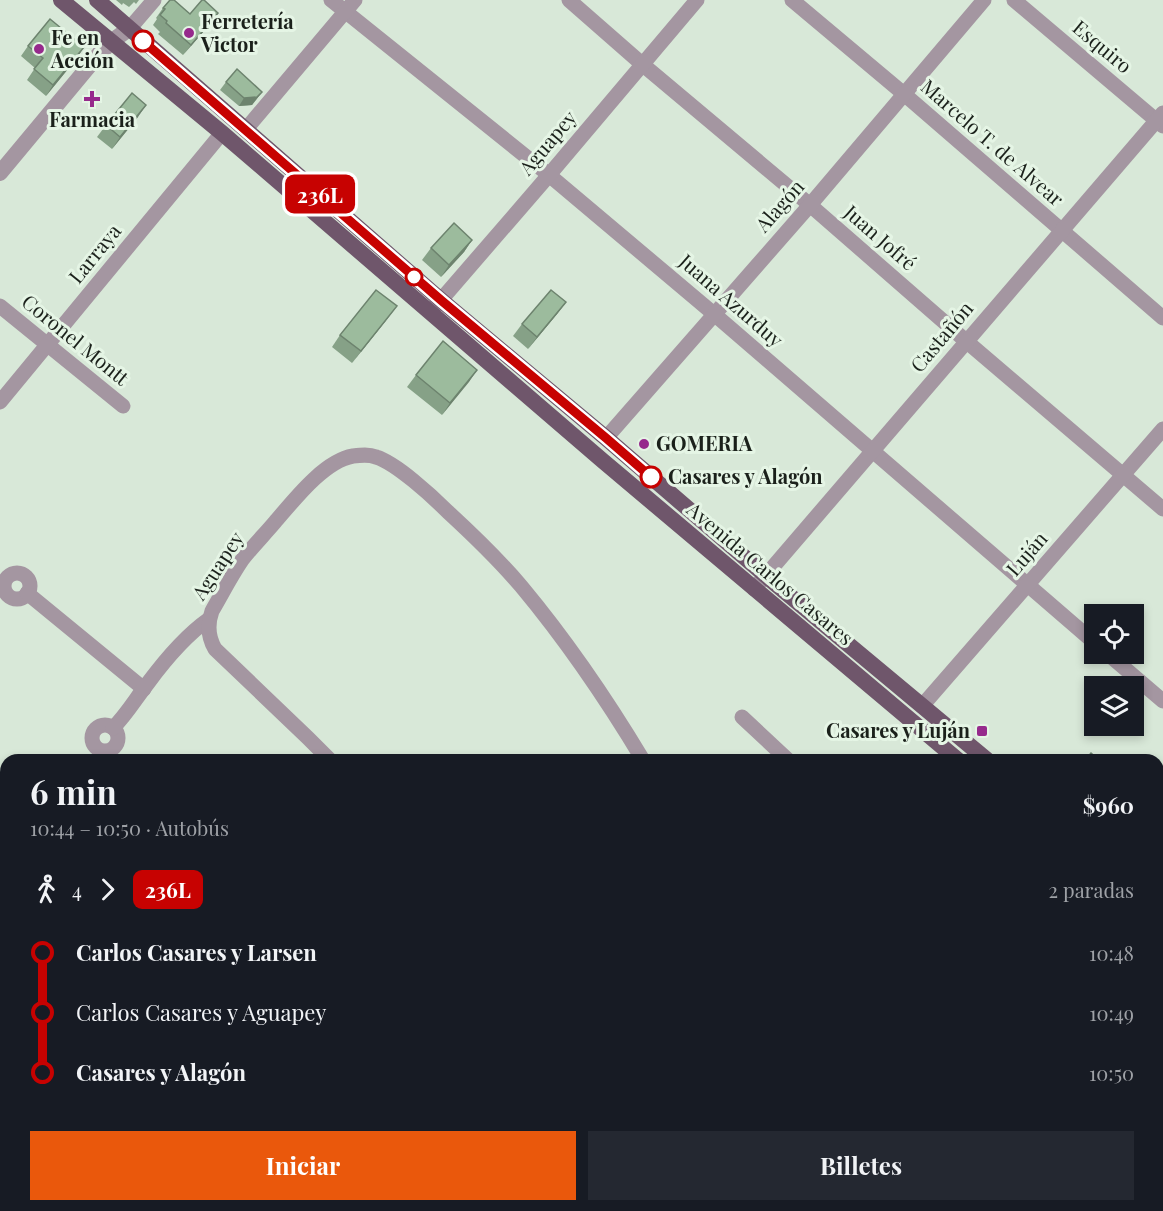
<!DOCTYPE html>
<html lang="es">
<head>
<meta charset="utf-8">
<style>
	:root { --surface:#171b24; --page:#242831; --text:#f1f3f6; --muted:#9ea1a6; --accent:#ea580c }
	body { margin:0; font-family:"Playfair Display",serif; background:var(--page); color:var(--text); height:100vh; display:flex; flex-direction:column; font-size:22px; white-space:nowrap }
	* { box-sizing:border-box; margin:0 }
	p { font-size:20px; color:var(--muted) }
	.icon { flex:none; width:33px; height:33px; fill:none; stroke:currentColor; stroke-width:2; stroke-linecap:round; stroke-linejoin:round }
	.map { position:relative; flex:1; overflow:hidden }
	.side { position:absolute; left:0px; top:754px; width:1164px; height:458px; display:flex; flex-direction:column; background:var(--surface); border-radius:18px 18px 0 0; box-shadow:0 3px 9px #0003 }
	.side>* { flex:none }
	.badge { padding:0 12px; border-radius:9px; font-size:21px; line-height:39px }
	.controls { position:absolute; left:1084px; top:604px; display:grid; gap:12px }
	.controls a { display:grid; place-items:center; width:60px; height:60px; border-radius:0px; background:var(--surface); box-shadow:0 3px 9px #0003; font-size:30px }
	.map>.badge { position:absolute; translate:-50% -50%; box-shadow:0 0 0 3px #fff }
	.legs { display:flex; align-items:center; gap:9px; height:66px; padding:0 30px; font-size:20px }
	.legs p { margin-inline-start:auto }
	.overview { display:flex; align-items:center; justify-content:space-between; height:102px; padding:0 30px }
	h1 { font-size:33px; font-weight:700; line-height:45px }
	.primary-button { display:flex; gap:12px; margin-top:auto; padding:12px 30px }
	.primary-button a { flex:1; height:69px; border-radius:0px; background:var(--accent); color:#fff; font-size:24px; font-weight:700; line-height:69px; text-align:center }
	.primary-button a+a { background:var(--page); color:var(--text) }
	ul { padding:0 30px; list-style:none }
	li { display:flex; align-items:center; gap:21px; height:60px; font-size:22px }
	li i { display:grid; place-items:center; width:9px; height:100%; margin:0 8px; background:currentColor }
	li i::after { content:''; width:15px; height:15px; margin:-8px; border:4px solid; border-radius:50%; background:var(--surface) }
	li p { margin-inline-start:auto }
	li:first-child i { background:linear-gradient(#0000 50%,currentColor 0) }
	li:last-child i { background:linear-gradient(currentColor 50%,#0000 0) }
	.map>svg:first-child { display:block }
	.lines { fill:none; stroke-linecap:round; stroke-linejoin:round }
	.minor { stroke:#a496a1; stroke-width:15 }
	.tertiary { stroke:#a496a1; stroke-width:16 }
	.primary { stroke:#6f566b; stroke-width:16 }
	.wall { fill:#86a187 }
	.shaded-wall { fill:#6d836e }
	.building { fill:#9cbb9d; stroke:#6d836e; stroke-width:1.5 }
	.line-1-casing { stroke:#fff; stroke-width:14 }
	.line-1 { stroke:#c70201; stroke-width:9 }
	.poi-dot { fill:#962a8c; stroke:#e5f5e5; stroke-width:2 }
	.stop-1-dot { fill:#fff; stroke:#c70201; stroke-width:3 }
	.labels { text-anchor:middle; stroke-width:6; stroke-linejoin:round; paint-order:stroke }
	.poi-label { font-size:20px; font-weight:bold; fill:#1b211b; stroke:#e5f5e5; text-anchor:start }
	.street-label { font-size:20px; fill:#1b211b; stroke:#e5f5e5 }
	.stop-label { font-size:20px; font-weight:bold; fill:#1b211b; stroke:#e5f5e5; text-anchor:start }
</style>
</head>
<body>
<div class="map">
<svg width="1163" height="1211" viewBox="0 0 1163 1211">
	<rect width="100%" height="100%" fill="#d8e8d8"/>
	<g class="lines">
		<g class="minor">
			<path d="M331,0L549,175L714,314L1095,643"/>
			<path d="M569,0L642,64L810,205L966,341L1163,509"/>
			<path d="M792,0L904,94L1163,318"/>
			<path d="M1014,0L1163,126"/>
			<path d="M130,28L154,0"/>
			<path d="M246,129L355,0"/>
			<path d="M0,306L123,406"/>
			<path d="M434,308L549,175L697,0"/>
			<path d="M0,402L222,133"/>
			<path d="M606,438L810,205L984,0"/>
			<circle cx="17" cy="586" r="13"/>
			<path d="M754,589L1163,113"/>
			<path d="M27,593L144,689"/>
			<path d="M1108,654L1163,701"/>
			<path d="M922,706L1163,429"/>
			<path d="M742,717L788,760"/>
			<circle cx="105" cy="738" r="13"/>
			<path d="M113,728C127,714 136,698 148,683C165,660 185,636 209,619"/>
			<path d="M330,760L308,738L215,649C208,637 207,625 212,611C222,594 231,576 242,560C252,547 264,535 275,522C294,500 324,461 353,456C361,455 369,454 376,457C396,463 432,496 448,512C473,535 498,559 521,586C566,640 607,700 643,760"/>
			<path d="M1158,831L1163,825"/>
			<path d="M0,881L6,886"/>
			<path d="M0,1080L6,1073"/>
			<path d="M1158,1108L1163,1111"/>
			<path d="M154,1206L159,1211"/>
			<path d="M374,1206L380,1211"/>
			<path d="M708,1206L713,1211"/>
			<path d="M847,1206L850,1211"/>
			<path d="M261,1211L265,1206"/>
		</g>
		<path class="tertiary" d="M0,173L99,54L111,42L130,28"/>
		<g class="primary">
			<path d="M61,0L222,133L603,461L958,760"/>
			<path d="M97,0L442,301L606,438L765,575L987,760"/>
			<path d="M1158,907L1163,912"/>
			<path d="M1158,931L1163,935"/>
		</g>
	</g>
	<g class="wall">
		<path d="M116,0H139L136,4L134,2L129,7L123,3L122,5Z"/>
		<path d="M163,8L190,14L211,23L183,55L158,34L160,32L153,25L157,19L156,18Z"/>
		<path d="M28,46L77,58L46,96L27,80L35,68L21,56Z"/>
		<path d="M226,82L262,92L252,105L239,106L220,90Z"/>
		<path d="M138,117L112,149L97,137L106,125Z"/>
		<path d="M472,240L464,252L441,277L422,260L431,248Z"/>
		<path d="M566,302L557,314L528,349L513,336L522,324Z"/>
		<path d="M388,318L352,363L332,347L340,335Z"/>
		<path d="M477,370L442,415L407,387L416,375Z"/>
		<path d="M1163,841V889L1158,885V845Z"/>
	</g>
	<g class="shaded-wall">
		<path d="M218,13L211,23L183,55L191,45Z"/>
		<path d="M84,47L77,58L46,96L53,85Z"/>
		<path d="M262,92L252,105L239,106L244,98Z"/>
		<path d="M146,105L138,117L112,149L120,137Z"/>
		<path d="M472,240L464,252L441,277L449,265Z"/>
		<path d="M566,302L557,314L528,349L537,337Z"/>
		<path d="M397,306L388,318L352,363L361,351Z"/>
		<path d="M477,370L469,382L442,415L450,403Z"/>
	</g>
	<g class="building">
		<path d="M170,0H174L190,14L202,0H204L218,13L191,45L166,23L167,21L160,15L165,9L163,8Z"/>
		<path d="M50,19L84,47L53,85L34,69L43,58L28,46Z"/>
		<path d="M237,69L262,92L257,97L244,98L226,82Z"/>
		<path d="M132,93L146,105L120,137L106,125Z"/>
		<path d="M454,223L472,240L449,265L431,248Z"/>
		<path d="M376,290L397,306L361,351L340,335Z"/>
		<path d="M551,290L566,302L537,337L522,324Z"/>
		<path d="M443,341L477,370L450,403L416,375Z"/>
		<path d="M1091,753L1099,760H1085Z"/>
		<path d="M1162,840L1163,841V872L1158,868V845Z"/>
	</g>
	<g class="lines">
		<g class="line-1-casing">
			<path id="line-1" d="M143,41L442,301L606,438L651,477"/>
		</g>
		<use href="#line-1" class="line-1"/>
	</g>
	<g class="poi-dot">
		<circle cx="189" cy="33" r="6"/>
		<circle cx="39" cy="49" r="6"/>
		<path d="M89 90h6v6h6v6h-6v6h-6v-6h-6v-6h6z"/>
		<circle cx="644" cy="444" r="6"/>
		<rect x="976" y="725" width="12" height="12" rx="3"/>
	</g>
	<g class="stop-1-dot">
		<circle cx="143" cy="41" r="10"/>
		<circle cx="414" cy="277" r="8"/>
		<circle cx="651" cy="477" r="10"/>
	</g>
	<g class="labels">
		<g class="poi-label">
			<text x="201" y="29">Ferretería<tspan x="201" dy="23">Victor</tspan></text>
			<text x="51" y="45">Fe en<tspan x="51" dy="23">Acción</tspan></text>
			<text x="92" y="127" text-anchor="middle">Farmacia</text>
			<text x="656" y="451">GOMERIA</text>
			<text x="970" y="738" text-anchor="end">Casares y Luján</text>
		</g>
		<g class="street-label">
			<text transform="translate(1102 47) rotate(40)" y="7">Esquiro</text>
			<text transform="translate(548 143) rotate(-50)" y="7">Aguapey</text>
			<text transform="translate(992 143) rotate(41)" y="7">Marcelo T. de Alvear</text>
			<text transform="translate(780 206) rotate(-49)" y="7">Alagón</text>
			<text transform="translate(880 238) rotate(41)" y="7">Juan Jofré</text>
			<text transform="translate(95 254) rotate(-51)" y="7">Larraya</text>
			<text transform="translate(731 301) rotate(41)" y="7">Juana Azurduy</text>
			<text transform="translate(942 337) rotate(-50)" y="7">Castañón</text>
			<text transform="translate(75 340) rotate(39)" y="7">Coronel Montt</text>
			<text transform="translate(1027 554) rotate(-49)" y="7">Luján</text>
			<text transform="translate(218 566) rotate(-57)" y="7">Aguapey</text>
			<text transform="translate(770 574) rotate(40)" y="7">Avenida Carlos Casares</text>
		</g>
		<g class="stop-label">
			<text x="668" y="484">Casares y Alagón</text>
		</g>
	</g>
</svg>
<div class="controls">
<a><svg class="icon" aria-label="locate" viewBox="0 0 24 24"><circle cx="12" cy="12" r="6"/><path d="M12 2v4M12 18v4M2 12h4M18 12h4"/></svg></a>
<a><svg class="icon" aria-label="layers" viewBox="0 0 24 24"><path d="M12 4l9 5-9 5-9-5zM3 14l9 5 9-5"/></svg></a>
</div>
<b class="badge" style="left:320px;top:194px;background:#c70201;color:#fff">236L</b>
<section class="side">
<div class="overview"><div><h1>6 min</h1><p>10:44 – 10:50 · Autobús</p></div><b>$960</b></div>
<div class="legs"><svg class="icon" aria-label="walk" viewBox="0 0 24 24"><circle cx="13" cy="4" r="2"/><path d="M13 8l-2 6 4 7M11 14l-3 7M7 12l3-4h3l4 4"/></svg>4<svg class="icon" aria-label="forward" viewBox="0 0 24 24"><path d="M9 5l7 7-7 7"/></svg><b class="badge" style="background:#c70201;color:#fff">236L</b><p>2 paradas</p></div>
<ul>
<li><i style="color:#c70201"></i><b>Carlos Casares y Larsen</b><p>10:48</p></li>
<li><i style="color:#c70201"></i><span>Carlos Casares y Aguapey</span><p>10:49</p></li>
<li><i style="color:#c70201"></i><b>Casares y Alagón</b><p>10:50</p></li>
</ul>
<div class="primary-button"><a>Iniciar</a><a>Billetes</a></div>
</section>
</div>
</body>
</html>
